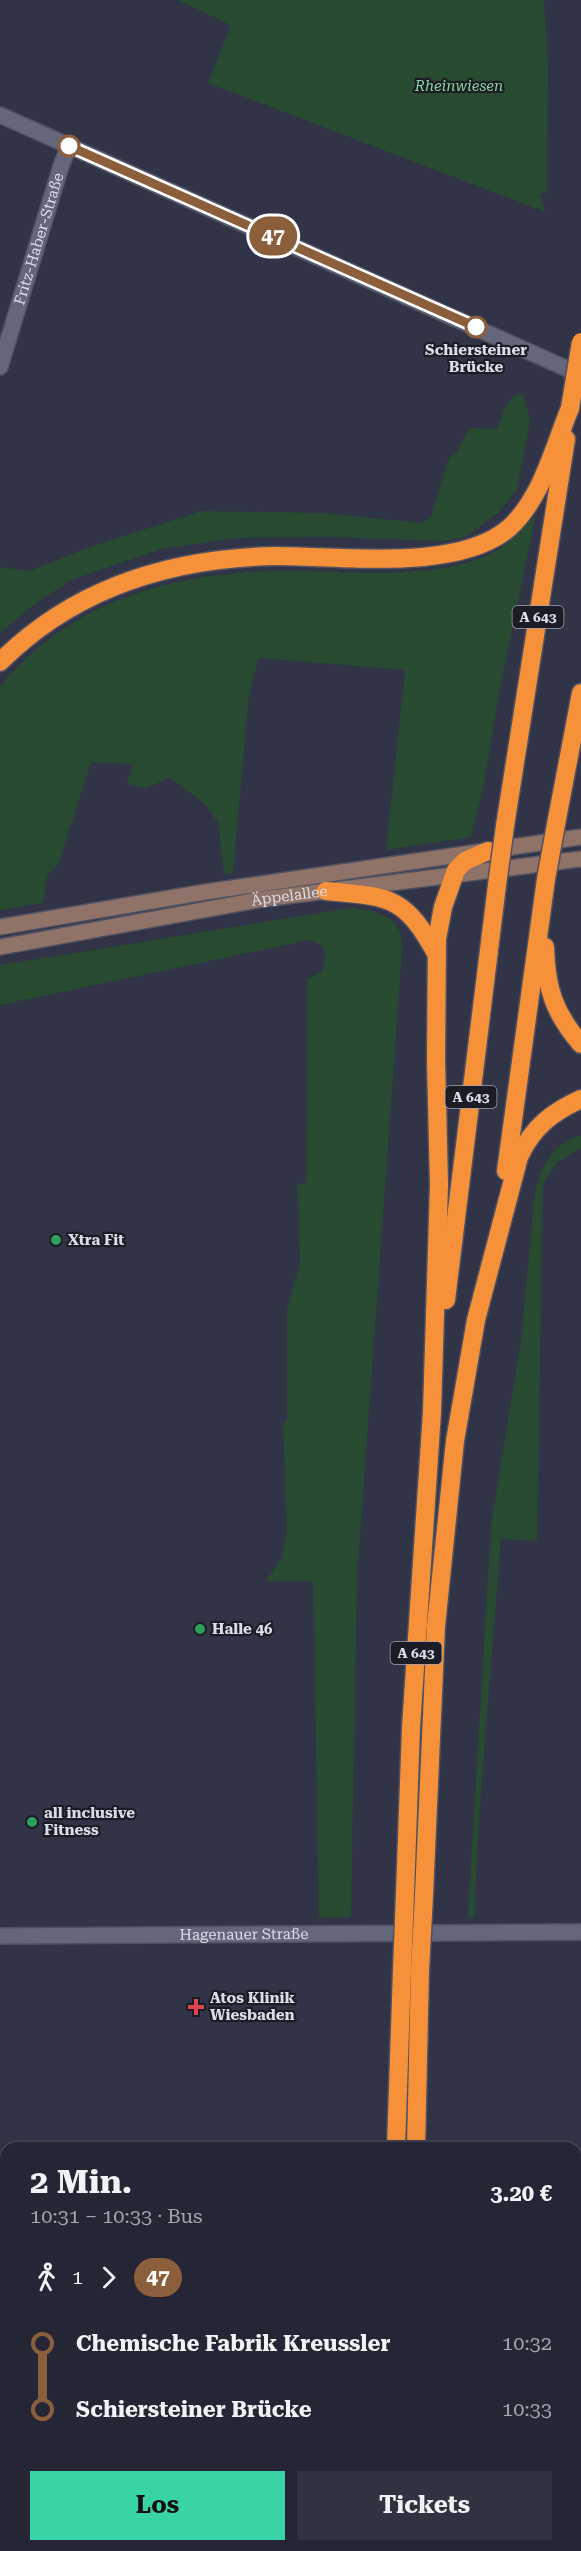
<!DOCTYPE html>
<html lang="de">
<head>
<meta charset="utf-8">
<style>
	:root { --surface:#252635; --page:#313241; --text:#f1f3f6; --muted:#a3a5ad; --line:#424350; --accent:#39d4a5 }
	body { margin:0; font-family:"Roboto Serif",serif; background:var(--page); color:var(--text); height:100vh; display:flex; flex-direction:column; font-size:22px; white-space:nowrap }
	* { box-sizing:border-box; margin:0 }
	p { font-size:20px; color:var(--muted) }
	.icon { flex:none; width:33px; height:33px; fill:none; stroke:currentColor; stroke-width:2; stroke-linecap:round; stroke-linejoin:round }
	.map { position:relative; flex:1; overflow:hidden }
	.details { position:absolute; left:0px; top:2142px; width:582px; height:410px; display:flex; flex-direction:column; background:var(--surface); border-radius:18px 18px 0 0; box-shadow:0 6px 24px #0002,0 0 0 2px var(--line) }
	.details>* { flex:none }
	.badge { padding:0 12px; border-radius:20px; font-size:21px; line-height:39px }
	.map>.badge { position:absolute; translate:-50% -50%; box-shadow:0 0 0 3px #fff }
	.legs { display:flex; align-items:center; gap:9px; height:66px; padding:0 30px; font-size:20px }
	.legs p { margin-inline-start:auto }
	.overview { display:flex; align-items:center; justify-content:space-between; height:102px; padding:0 30px }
	h1 { font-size:33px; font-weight:700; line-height:45px }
	.cta { display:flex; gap:12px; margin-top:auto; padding:12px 30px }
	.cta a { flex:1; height:69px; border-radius:0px; background:var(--accent); color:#111; font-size:24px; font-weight:700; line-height:69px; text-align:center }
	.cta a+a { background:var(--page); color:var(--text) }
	ul { padding:0 30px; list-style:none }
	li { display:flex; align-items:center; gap:21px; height:66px; font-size:22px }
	li i { display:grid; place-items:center; width:9px; height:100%; margin:0 8px; background:currentColor }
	li i::after { content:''; width:15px; height:15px; margin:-8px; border:4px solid; border-radius:50%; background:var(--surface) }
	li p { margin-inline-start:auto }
	li:first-child i { background:linear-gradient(#0000 50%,currentColor 0) }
	li:last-child i { background:linear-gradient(currentColor 50%,#0000 0) }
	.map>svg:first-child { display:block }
	.green { fill:#274a31 }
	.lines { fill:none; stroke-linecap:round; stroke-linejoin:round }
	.minor-casing { stroke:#505161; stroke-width:18 }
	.tertiary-casing { stroke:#505161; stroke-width:18 }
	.secondary-casing { stroke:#505161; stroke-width:18 }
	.motorway-casing { stroke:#505161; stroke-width:21 }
	.minor { stroke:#64667c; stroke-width:15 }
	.tertiary { stroke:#64667c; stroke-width:15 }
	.secondary { stroke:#907368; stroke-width:15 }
	.motorway { stroke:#f6913a; stroke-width:18 }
	.rail { stroke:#8a8c9b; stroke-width:4.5 }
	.motorway-bridge-casing { stroke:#505161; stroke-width:21; stroke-linecap:butt }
	.motorway-bridge { stroke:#f6913a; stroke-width:18 }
	.line-1-casing { stroke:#fff; stroke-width:14 }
	.line-1 { stroke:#8b5e3c; stroke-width:9 }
	.stop-1-dot { fill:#fff; stroke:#8b5e3c; stroke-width:3 }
	.leisure-dot { fill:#2e9e5b; stroke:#1b1c25; stroke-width:2 }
	.health-dot { fill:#e0444e; stroke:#1b1c25; stroke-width:2 }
	.labels { text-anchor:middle; stroke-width:4.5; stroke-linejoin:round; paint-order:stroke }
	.shield { fill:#1b1c25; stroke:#a1a2ae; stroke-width:1.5 }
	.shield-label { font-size:14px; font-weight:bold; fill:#dadce8 }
	.park-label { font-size:15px; font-style:italic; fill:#86d59c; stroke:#1b1c25 }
	.street-label { font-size:15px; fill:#dadce8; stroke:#1b1c25 }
	.stop-label { font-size:15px; font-weight:bold; fill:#dadce8; stroke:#1b1c25 }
	.poi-label { font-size:15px; font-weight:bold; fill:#dadce8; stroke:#1b1c25; text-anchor:start }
</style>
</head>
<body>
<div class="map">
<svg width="581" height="2551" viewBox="0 0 581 2551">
	<rect width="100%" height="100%" fill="#313347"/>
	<g class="green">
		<path d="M177,0H544L548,64L547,193L540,194L545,212L208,83L231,25Z"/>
		<path d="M524,394L530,422L517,490L498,513L465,537L444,541L331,537L237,538L161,549L71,580L36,603L0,633V567L30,571L90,547L202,511L322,513L422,523L431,516L449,458L458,450L469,428L497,429L505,408L514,395Z"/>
		<path d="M536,514L500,688L484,785L471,837L386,850L405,670L259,658L249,695L233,873L224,874L218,823L205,804L170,778L145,788L127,784L133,764L91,762L59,863L47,876L43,903L0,910V687C69,601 174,572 281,571C345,570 434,582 492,553C510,544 523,529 536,514Z"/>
		<path d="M351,908C368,909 394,914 400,932C402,938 402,946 402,951L357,1579L351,1917L319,1918L313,1581H266L281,1559L287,1533L283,1422L287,1421V1309L300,1263L297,1184L306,1183L307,979L322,972L326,954L320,944L310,940L0,1005V965Z"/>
		<path d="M581,1136V1149L557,1162L543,1183L537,1541L501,1539L480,1804L474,1917H468L491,1525L521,1340L535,1190C541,1167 555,1140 581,1136Z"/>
		<path d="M576,2347H581V2500L576,2501Z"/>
	</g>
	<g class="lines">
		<g class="minor-casing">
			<g id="minor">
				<path id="s1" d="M0,367L61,166L69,146"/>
			</g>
		</g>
		<g class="tertiary-casing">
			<g id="tertiary">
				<path d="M0,115L581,375"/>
				<path id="s2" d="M0,1936L581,1932"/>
			</g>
		</g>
		<g class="secondary-casing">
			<g id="secondary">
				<path d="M0,927L205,892L581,837"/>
				<path id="s3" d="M0,947L263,899L581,859"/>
			</g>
		</g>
		<g class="motorway-casing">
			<g id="motorway">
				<path d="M0,662C75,587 171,558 276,556C341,556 458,572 509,528C542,498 554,447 570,408"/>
				<path d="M557,819L581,693"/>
				<path d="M505,826L566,439"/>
				<path d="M326,891C390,897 404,895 437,955"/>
				<path d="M545,947C546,988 554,1013 581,1044"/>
				<path d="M506,1171L546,879"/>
				<path d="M446,1300L497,885"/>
				<path d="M405,1894L411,1728L432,1412L439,1185L436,1060L437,939L443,907L456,870L465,861L488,851"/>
				<path d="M424,1895L436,1626L455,1441L476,1320L519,1157C532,1128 552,1112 581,1099"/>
				<path d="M396,2148L402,1970"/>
				<path d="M416,2148L420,1970"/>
				<path d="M449,2546L451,2551"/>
				<path d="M347,2551L349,2546"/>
				<path d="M382,2551V2546"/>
				<path d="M410,2551V2546"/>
			</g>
		</g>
		<use href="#minor" class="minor"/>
		<use href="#tertiary" class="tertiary"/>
		<use href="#secondary" class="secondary"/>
		<use href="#motorway" class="motorway"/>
		<g class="rail">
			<path d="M576,2516L581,2514"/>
			<path d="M576,2526L581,2525"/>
			<path d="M472,2551L488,2546"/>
			<path d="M504,2551L520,2546"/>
		</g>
		<g class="motorway-bridge-casing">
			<g id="motorway-bridge">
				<path d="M570,408L581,342"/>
				<path d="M546,879L557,819"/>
				<path d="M497,885L505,826"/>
				<path d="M402,1970L405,1894"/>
				<path d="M420,1970L424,1895"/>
			</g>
		</g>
		<use href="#motorway-bridge" class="motorway-bridge"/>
	</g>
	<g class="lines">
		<g class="line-1-casing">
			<path id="line-1" d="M69,146L476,327"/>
		</g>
		<use href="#line-1" class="line-1"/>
	</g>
	<g class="stop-1-dot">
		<circle cx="69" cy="146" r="10"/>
		<circle cx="476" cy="327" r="10"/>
	</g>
	<g class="leisure-dot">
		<circle cx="56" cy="1240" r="6"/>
		<circle cx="200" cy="1629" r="6"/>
		<circle cx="32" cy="1822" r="6"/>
	</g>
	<path class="health-dot" d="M193 1998h6v6h6v6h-6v6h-6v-6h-6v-6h6z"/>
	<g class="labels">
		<g class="shield">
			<rect x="512.5" y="606" width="51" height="22" rx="4.5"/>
			<rect x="445.5" y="1086" width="51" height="22" rx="4.5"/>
			<rect x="390.5" y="1642" width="51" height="22" rx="4.5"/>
		</g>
		<g class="shield-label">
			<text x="538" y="622">A 643</text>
			<text x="471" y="1102">A 643</text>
			<text x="416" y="1658">A 643</text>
		</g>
		<g class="park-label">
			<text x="459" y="91">Rheinwiesen</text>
		</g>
		<g class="street-label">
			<text dy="5" stroke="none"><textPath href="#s1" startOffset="134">Fritz-Haber-Straße</textPath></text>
			<text dy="5" stroke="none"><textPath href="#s3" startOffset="294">Äppelallee</textPath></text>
			<text dy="5" stroke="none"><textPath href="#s2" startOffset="244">Hagenauer Straße</textPath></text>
		</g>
		<g class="stop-label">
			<text x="476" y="355">Schiersteiner<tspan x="476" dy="17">Brücke</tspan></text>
		</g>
		<g class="poi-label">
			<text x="68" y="1245">Xtra Fit</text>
			<text x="212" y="1634">Halle 46</text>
			<text x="44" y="1818">all inclusive<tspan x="44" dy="17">Fitness</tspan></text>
			<text x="210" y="2003">Atos Klinik<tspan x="210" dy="17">Wiesbaden</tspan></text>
		</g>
	</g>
</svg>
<b class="badge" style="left:273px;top:236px;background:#8b5e3c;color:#fff">47</b>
<section class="details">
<div class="overview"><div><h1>2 Min.</h1><p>10:31 – 10:33 · Bus</p></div><b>3.20 €</b></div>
<div class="legs"><svg class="icon" aria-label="walk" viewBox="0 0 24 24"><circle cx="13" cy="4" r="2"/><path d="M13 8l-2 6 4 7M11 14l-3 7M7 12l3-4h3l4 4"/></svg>1<svg class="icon" aria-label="forward" viewBox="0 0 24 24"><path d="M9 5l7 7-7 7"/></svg><b class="badge" style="background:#8b5e3c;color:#fff">47</b></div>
<ul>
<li><i style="color:#8b5e3c"></i><b>Chemische Fabrik Kreussler</b><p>10:32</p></li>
<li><i style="color:#8b5e3c"></i><b>Schiersteiner Brücke</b><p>10:33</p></li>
</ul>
<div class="cta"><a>Los</a><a>Tickets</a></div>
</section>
</div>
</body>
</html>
